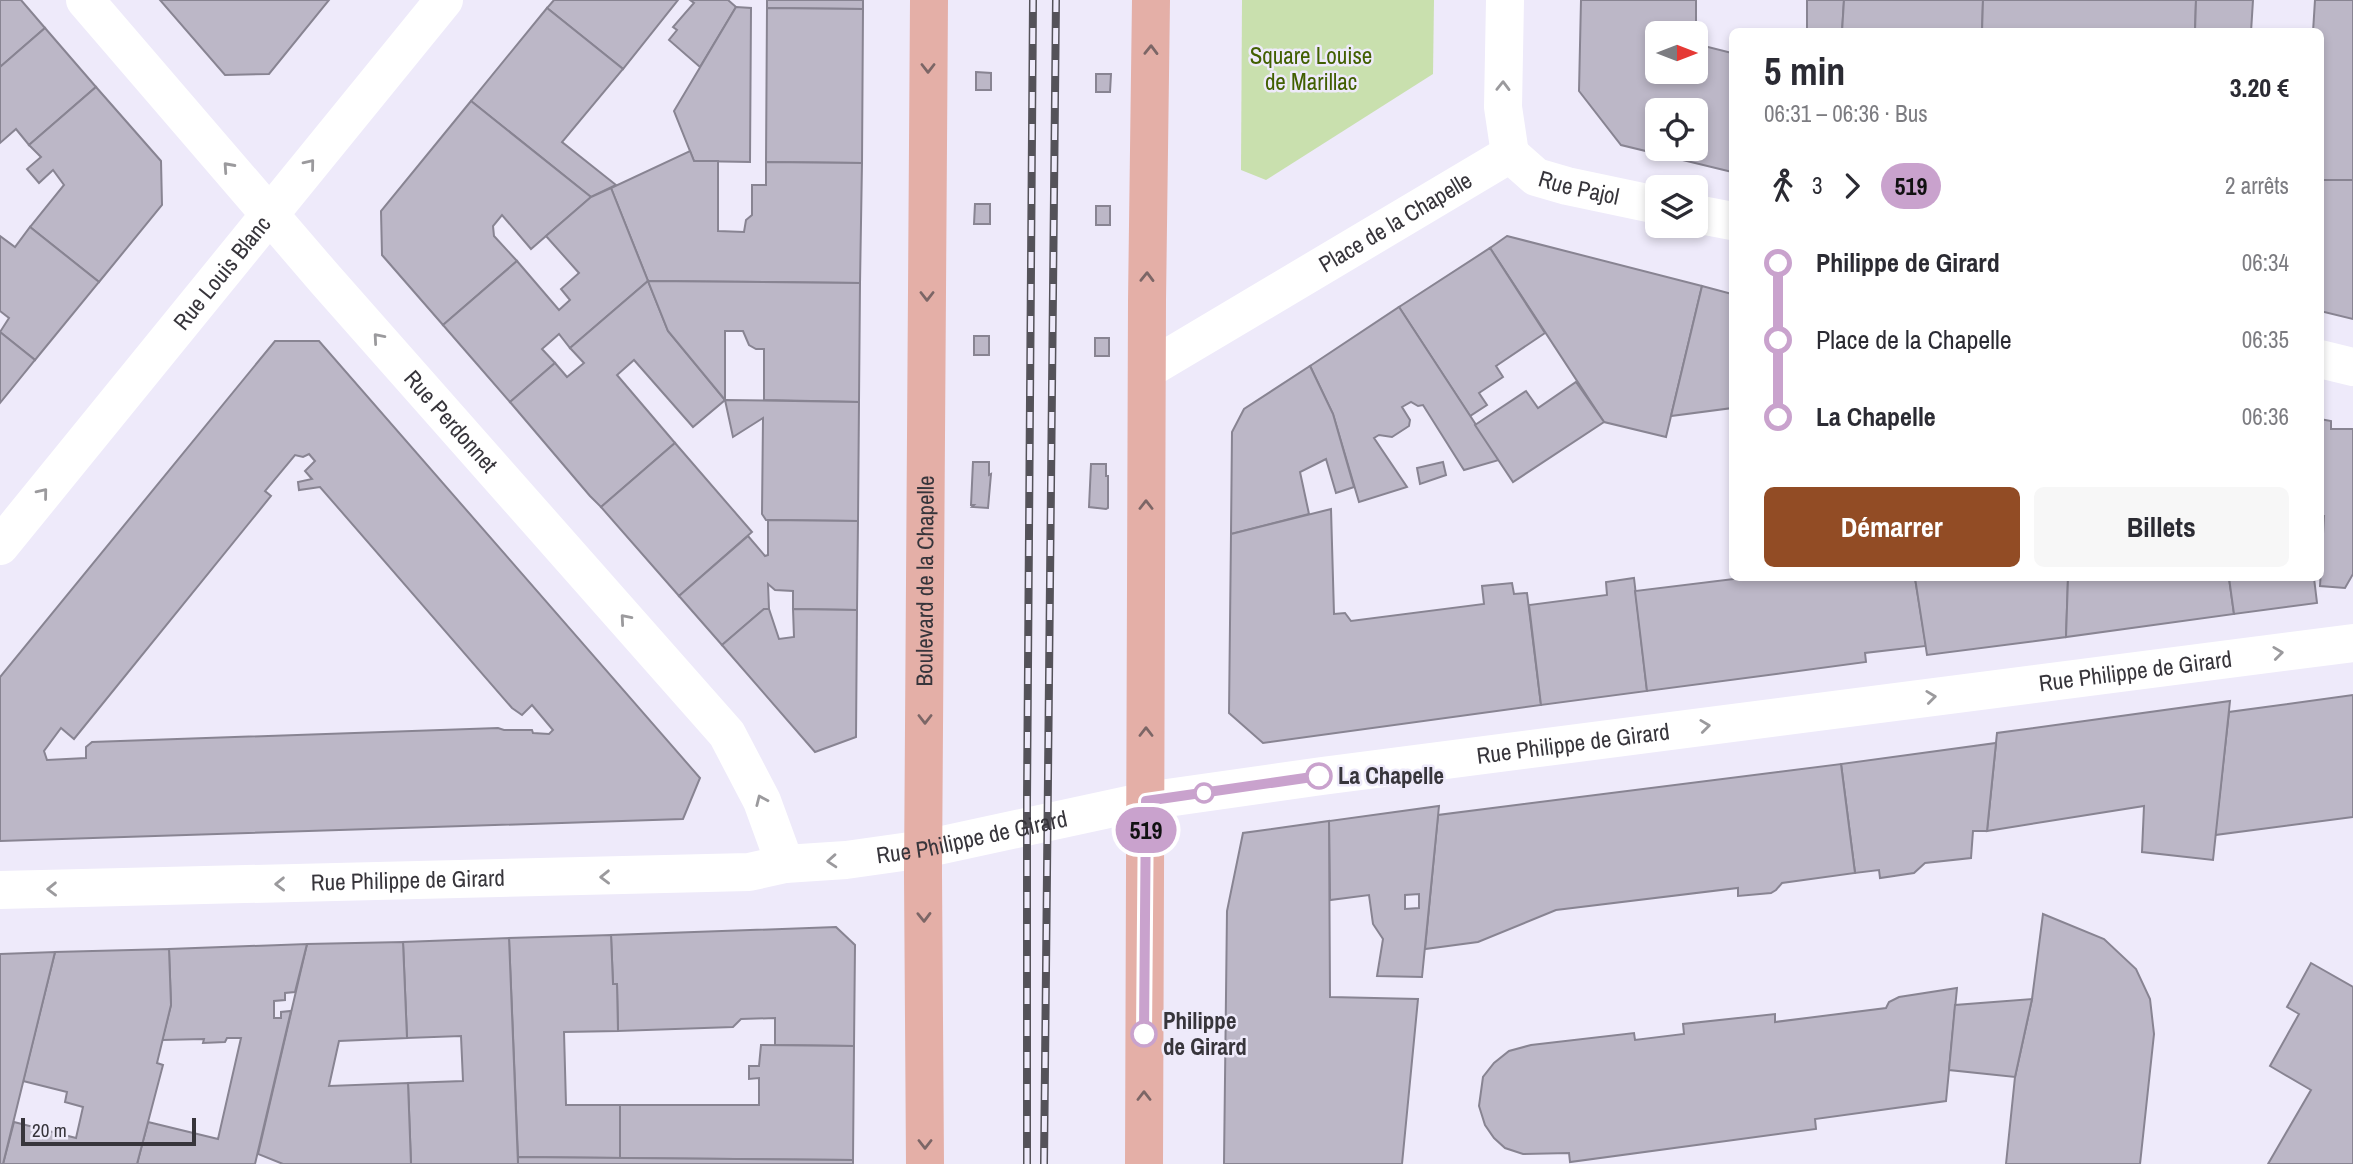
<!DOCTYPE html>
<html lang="fr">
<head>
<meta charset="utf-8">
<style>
	:root { --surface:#fff; --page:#f7f7f7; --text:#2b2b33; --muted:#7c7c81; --accent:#924c25 }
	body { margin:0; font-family:"Archivo Narrow",sans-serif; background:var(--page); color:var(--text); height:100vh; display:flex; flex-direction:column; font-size:26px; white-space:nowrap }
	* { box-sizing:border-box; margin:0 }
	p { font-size:23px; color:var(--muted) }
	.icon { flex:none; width:38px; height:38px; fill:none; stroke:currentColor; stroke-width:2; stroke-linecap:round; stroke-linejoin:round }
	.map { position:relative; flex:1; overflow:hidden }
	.side { position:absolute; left:1729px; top:28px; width:595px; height:553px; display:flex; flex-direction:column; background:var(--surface); border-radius:10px; box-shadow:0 4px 10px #0003 }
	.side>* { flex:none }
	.badge { padding:0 14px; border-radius:23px; font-size:24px; line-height:46px }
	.needle { width:46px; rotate:90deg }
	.tools { position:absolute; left:1645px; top:21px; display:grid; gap:14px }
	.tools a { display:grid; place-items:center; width:63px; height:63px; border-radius:10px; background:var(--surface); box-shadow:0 4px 10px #0003; font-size:35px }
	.scale { position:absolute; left:21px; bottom:18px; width:175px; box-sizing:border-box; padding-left:7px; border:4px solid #37353b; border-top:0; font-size:19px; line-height:24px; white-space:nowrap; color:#37353b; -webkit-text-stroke:5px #eeeafa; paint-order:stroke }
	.map>.badge { position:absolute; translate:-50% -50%; box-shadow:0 0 0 4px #fff }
	.legs { display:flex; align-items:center; gap:10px; height:77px; padding:0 35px; font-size:23px }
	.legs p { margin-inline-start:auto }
	.overview { display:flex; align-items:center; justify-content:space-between; height:119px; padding:0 35px }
	h1 { font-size:38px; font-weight:700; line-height:52px }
	.action { display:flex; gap:14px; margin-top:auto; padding:14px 35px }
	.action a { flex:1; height:80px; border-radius:10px; background:var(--accent); color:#fff; font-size:28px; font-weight:700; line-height:80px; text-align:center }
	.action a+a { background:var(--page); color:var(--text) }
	ul { padding:0 35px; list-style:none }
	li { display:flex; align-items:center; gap:24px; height:77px; font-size:26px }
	li i { display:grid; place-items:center; width:10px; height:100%; margin:0 9px; background:currentColor }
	li i::after { content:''; width:18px; height:18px; margin:-9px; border:5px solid; border-radius:50%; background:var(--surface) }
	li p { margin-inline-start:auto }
	li:first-child i { background:linear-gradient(#0000 50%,currentColor 0) }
	li:last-child i { background:linear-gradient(currentColor 50%,#0000 0) }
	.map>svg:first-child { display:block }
	.green { fill:#c9e0ae }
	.building { fill:#bcb7c7; stroke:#888492; stroke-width:2; fill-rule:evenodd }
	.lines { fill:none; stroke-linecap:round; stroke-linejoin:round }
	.street { stroke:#fff; stroke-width:38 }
	.primary { stroke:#e4afa7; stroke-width:38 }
	.rail-casing { stroke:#545259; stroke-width:8 }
	.rail { stroke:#eeeafa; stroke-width:5; stroke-dasharray:16; stroke-linecap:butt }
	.oneway { stroke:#7c6666 }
	.oneway2 { stroke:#9b9a9d }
	.line-1-casing { stroke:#fff; stroke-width:16 }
	.line-1 { stroke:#c9a2cd; stroke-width:10 }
	.stop-1-dot { fill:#fff; stroke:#c9a2cd; stroke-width:3.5 }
	.labels { text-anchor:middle; stroke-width:5; stroke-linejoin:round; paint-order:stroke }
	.park-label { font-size:23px; fill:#415f01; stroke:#eeeafa }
	.street-label { font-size:23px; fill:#37353b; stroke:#eeeafa }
	.stop-label { font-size:23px; font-weight:bold; fill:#37353b; stroke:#eeeafa; text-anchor:start }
</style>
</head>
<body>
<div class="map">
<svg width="2353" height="1164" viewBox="0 0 2353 1164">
	<rect width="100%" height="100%" fill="#eeeafa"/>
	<path class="green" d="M1242,0H1434L1433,74L1266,180L1241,170Z"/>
	<g class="building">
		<path d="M0,0H21L45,28L0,67Z"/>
		<path d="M160,0H329L269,74L225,75Z"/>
		<path d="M554,0H678L623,69L547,8Z"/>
		<path d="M690,0H728L736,7L700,67L669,40L677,30L673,27L694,3Z"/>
		<path d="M767,0H863V9L767,8Z"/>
		<path d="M1581,0H1696V44L1732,53V172L1621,145L1579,91ZM1657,33H1696V72H1657ZM1657,110H1696V149H1657Z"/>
		<path d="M1807,0H1844L1842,32H1807Z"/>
		<path d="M1844,0H1983L1982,32H1842Z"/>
		<path d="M1983,0H2196L2195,32H1982Z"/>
		<path d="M2196,0H2253L2251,32H2195Z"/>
		<path d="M2315,0H2353V180H2320V32H2313Z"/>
		<path d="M736,7L751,8L750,162L694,161L674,111Z"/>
		<path d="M547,8L623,69L562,142L616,185L591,197L471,101Z"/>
		<path d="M767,8L863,9L862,163L766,162Z"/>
		<path d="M45,28L96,87L29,145L16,129L0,143V67Z"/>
		<path d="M976,72L991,73V90H976Z"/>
		<path d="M1096,74H1111L1110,92H1096Z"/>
		<path d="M96,87L161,161L162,205L99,282L30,227L64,185L53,170L39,183L27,169L41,157L29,145Z"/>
		<path d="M471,101L591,197L531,249L502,215L493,226L494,236L517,261L443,325L382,255L381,211Z"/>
		<path d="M690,151L694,161H718V231L744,232L746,220L752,215V185H766V162L862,163L860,283L648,281L611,188Z"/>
		<path d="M2320,180H2353V319L2320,311Z"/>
		<path d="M611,188L648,281L570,348L559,334L542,349L555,363L510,402L443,325L517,261L559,310L570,300L561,289L579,273L546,236L591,197Z"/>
		<path d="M975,204H990V224H974Z"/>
		<rect x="1096" y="206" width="14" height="19"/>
		<path d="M30,227L99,282L35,360L0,332L9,318L0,311V236L15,247Z"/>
		<path d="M1507,236L1702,286L1666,437L1604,422L1490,248Z"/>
		<path d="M1490,248L1545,333L1496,366L1503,377L1479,393L1487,405L1470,416L1399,307Z"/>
		<path d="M648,281L668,331L725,400L693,427L634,360L617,375L675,443L601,507L590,496L510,402L555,363L567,377L584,363L570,348Z"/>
		<path d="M648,281L860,283L859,402L764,400V349H756L749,345L743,331H725V400L668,331Z"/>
		<path d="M1702,286L1732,294V408L1671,416Z"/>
		<path d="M1399,307L1499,460L1464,470L1423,405L1418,406L1411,402L1402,407L1410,420L1409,426L1392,437L1379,435L1374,438L1407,487L1359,502L1333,414L1310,366Z"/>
		<path d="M0,332L35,360L0,403Z"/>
		<rect x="974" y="336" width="15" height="19"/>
		<rect x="1095" y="338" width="14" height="18"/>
		<path d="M275,341H319L700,778L683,819L0,841V677ZM309,454L315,461L305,471L312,479L298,482L299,490L320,487L512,708L522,715L532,705L553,730L549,734L533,733L532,730H504L498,728L92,742L86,747V758L47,760L44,751L61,728L74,739L271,496L265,491L295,455L303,457Z"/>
		<path d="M1310,366L1333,414L1354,487L1336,493L1326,459L1300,472L1309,514L1231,534L1232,432L1244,409Z"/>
		<path d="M1576,382L1604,422L1513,482L1475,425L1526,391L1538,408Z"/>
		<path d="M725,400L859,402L858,521L766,520L762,514L763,418L733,437Z"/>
		<path d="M2320,419L2331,421V429H2353V574L2345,588L2320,586L2324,516H2320Z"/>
		<path d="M675,443L752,532L679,596L601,507Z"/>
		<path d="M973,462H989V475L991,474L988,508L972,507L974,505H971Z"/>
		<path d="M1443,462L1446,475L1420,484L1417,468Z"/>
		<path d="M1091,464H1106V476H1108V508L1106,509L1089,507Z"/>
		<path d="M1331,509L1334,614L1345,613L1351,621L1484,604L1482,586L1512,583L1514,594L1527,593L1541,705L1263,743L1229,713L1231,534Z"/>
		<path d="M768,520L858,521L857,610L793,609V591L775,590L768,584L769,609H764L722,645L679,596L748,536L765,556L768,555Z"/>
		<path d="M1634,578L1647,691L1541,705L1529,605L1607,595L1606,582Z"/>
		<path d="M1742,578H1915L1926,646L1865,653L1866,662L1647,691L1635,591Z"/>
		<path d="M1915,578H2068L2066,637L1927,655Z"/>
		<path d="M2068,578H2229L2234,614L2066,637Z"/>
		<path d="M2229,578H2314L2317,603L2234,614Z"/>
		<path d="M764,609H769L779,639L794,637L793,609L857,610L856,737L815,752L722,645Z"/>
		<path d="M2353,695V817L2215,835L2229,712Z"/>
		<path d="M2230,701L2213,860L2142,852L2144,806L1987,831L1997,733Z"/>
		<path d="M1996,743L1987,831H1973L1971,858L1925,863L1914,873L1880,878L1879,870L1855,873L1841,764Z"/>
		<path d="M1841,764L1855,873L1782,883L1776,890L1771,893L1738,896V888L1556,910L1478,942L1425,949L1438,815Z"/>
		<path d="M1439,806L1422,977L1377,976L1383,939L1373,924L1369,895L1330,900L1329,821ZM1419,894V908L1405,909V895Z"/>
		<path d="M1329,821L1330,997L1418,999L1402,1164H1224L1227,911L1243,833Z"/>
		<path d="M2043,914L2104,939L2136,969L2150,999L2154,1034L2140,1164H2006L2015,1077L2032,999Z"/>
		<path d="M836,927L855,945L854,1046L775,1045V1018L741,1019L733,1027L618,1031L617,984H613L611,935Z"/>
		<path d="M611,935L613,984H617L618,1031L564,1032L566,1105H620V1158L518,1157L509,938Z"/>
		<path d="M509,938L518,1164H411L408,1083L463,1081L461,1036L407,1038L403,942Z"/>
		<path d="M403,942L407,1038L339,1041L329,1086L408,1083L411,1164H283L258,1154L307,944Z"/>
		<path d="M307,944L295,992L285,993V1000L274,1001V1018H281V1012L291,1011L255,1164H137L148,1122L218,1139L241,1038H227L225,1042L203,1043L204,1039L162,1040L171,1005L169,949Z"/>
		<path d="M169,949L171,1005L157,1063L163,1065L137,1164H3L14,1122L76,1138L83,1107L65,1102L67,1092L23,1081L55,952Z"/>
		<path d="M55,952L3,1164H0V954Z"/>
		<path d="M2311,963L2353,987V1164H2268L2311,1090L2270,1066L2299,1014L2287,1007Z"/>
		<path d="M1957,988L1946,1101L1815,1119L1816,1129L1570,1162L1569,1153L1523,1154L1505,1148L1494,1138L1485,1125L1479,1106L1483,1077L1494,1063L1509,1051L1531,1045L1634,1033L1635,1040L1684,1034L1683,1024L1775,1014V1022L1886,1008L1889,1002L1899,997Z"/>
		<path d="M2032,999L2015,1077L1949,1070L1955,1005Z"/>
		<path d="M761,1045L854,1046L853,1160L620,1158V1105H759V1078L749,1079V1066H759Z"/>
		<path d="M518,1157L853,1160V1164H518Z"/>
	</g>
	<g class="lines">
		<g class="street">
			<path id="s1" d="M85,0L325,279L727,734L762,801L785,864"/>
			<path d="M1505,0L1503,107L1510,154"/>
			<path id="s2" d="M1510,154L1536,177L1567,186L1657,205"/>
			<path d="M1696,214L1732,221"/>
			<path d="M2320,359L2353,367"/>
			<path id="s3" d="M1147,370L1510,154"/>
			<path id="s4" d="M0,546L444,0"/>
			<path id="s5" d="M0,890L749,872L785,864L846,860L924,849L1146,801L1322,776L2353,643"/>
		</g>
		<g class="primary">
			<path id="s6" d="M925,1164L923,874L929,0"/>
			<path d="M1144,1164L1147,301L1151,0"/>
		</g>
		<g class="rail-casing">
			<g id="rail">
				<path d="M1027,1164V800L1033,0"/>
				<path d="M1044,1164L1056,0"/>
			</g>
		</g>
		<use href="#rail" class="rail"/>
	</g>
	<defs><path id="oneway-chevron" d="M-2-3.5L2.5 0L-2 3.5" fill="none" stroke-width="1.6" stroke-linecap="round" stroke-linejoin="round" transform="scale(1.75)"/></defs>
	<g class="oneway">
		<use href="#oneway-chevron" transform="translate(1151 50) rotate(-89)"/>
		<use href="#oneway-chevron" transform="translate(928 68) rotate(90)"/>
		<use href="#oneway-chevron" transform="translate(1147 277) rotate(-89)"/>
		<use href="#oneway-chevron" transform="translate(927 296) rotate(90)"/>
		<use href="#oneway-chevron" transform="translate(1146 505) rotate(-90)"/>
		<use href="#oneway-chevron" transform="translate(925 719) rotate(90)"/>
		<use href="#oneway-chevron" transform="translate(1146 732) rotate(-90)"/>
		<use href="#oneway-chevron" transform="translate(924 917) rotate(89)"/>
		<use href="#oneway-chevron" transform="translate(1144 1096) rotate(-90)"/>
		<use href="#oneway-chevron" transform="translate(925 1144) rotate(90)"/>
	</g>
	<g class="oneway2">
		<use href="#oneway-chevron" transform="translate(1503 86) rotate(-89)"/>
		<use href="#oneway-chevron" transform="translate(310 164) rotate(-51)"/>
		<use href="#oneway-chevron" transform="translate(228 167) rotate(-132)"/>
		<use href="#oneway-chevron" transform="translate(378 338) rotate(-131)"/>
		<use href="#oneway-chevron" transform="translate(43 493) rotate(-51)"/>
		<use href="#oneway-chevron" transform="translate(625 619) rotate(-131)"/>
		<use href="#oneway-chevron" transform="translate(2278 653) rotate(-7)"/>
		<use href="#oneway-chevron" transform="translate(1931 697) rotate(-7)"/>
		<use href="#oneway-chevron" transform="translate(1705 726) rotate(-7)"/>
		<use href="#oneway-chevron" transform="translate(761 800) rotate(-114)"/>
		<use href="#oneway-chevron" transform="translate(832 861) rotate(176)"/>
		<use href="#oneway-chevron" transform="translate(605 877) rotate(179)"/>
		<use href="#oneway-chevron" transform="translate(280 884) rotate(179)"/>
		<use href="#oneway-chevron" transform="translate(52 889) rotate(179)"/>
	</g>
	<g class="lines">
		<g class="line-1-casing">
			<path id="line-1" d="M1144,1034L1146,801L1319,776"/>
		</g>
		<use href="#line-1" class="line-1"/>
	</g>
	<g class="stop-1-dot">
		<circle cx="1319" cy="776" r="12"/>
		<circle cx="1204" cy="793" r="9"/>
		<circle cx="1144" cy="1034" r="12"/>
	</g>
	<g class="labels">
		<g class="park-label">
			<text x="1311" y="64">Square Louise<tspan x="1311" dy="26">de Marillac</tspan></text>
		</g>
		<g class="street-label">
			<text dy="8" stroke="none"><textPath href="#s2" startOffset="79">Rue Pajol</textPath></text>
			<text dy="8" stroke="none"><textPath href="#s3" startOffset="289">Place de la Chapelle</textPath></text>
			<text dy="8" stroke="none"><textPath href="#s4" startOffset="352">Rue Louis Blanc</textPath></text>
			<text dy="8" stroke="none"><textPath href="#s1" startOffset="558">Rue Perdonnet</textPath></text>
			<text dy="8" stroke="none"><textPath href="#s6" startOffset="583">Boulevard de la Chapelle</textPath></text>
			<text dy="8" stroke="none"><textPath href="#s5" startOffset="2151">Rue Philippe de Girard</textPath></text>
			<text dy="8" stroke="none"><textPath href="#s5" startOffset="1584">Rue Philippe de Girard</textPath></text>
			<text dy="8" stroke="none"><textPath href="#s5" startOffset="975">Rue Philippe de Girard</textPath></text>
			<text dy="8" stroke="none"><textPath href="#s5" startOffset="408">Rue Philippe de Girard</textPath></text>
		</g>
		<g class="stop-label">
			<text x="1338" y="784">La Chapelle</text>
			<text x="1163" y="1029">Philippe<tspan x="1163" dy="26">de Girard</tspan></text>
		</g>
	</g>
</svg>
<div class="tools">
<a><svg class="needle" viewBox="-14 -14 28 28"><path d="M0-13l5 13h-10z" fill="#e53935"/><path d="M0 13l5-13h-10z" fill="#7c7c81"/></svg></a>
<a><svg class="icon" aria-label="locate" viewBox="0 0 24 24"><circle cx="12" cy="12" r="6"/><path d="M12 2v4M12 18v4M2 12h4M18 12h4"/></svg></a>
<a><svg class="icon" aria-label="layers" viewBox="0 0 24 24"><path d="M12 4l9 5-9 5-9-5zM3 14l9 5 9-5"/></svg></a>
</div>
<div class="scale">20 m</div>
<b class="badge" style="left:1146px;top:830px;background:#c9a2cd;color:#111">519</b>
<section class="side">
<div class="overview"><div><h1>5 min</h1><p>06:31 – 06:36 · Bus</p></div><b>3.20 €</b></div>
<div class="legs"><svg class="icon" aria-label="walk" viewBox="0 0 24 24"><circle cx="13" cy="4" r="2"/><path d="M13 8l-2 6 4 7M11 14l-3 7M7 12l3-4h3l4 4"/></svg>3<svg class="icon" aria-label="forward" viewBox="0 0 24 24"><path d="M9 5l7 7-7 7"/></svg><b class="badge" style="background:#c9a2cd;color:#111">519</b><p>2 arrêts</p></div>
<ul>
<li><i style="color:#c9a2cd"></i><b>Philippe de Girard</b><p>06:34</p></li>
<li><i style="color:#c9a2cd"></i><span>Place de la Chapelle</span><p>06:35</p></li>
<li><i style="color:#c9a2cd"></i><b>La Chapelle</b><p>06:36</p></li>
</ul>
<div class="action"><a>Démarrer</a><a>Billets</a></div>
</section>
</div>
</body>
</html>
